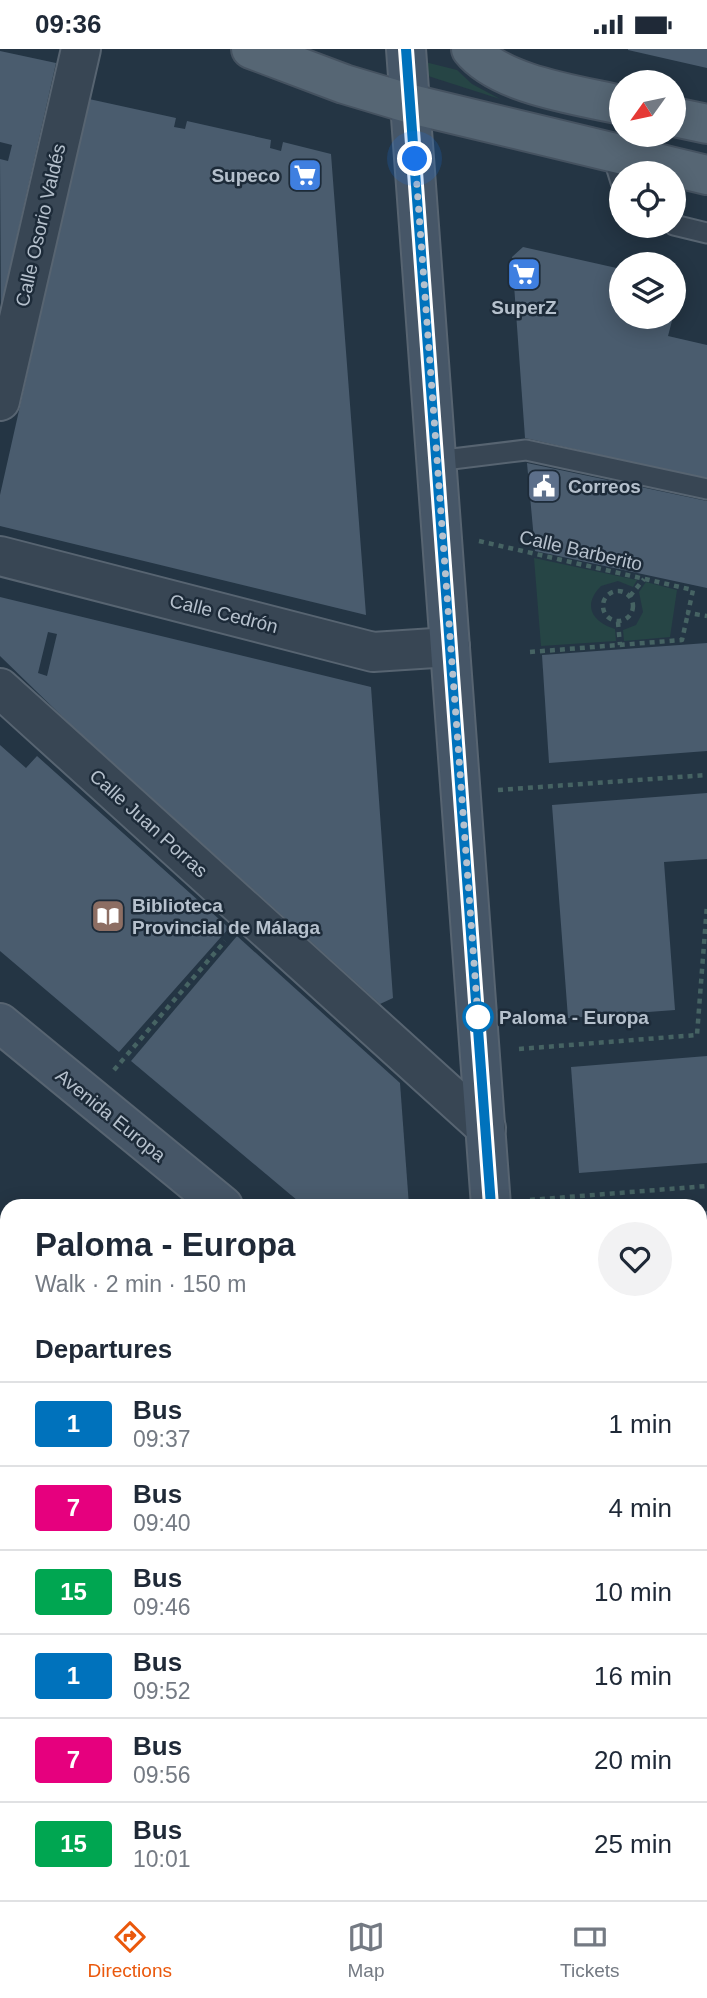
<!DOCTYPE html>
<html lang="en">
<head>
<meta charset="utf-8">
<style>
	:root { --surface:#fff; --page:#f2f2f3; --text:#1f2937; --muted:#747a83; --line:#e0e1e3; --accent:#ea580c }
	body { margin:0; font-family:Helvetica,sans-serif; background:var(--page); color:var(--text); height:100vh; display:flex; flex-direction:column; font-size:26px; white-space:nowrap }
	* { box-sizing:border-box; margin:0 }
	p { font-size:23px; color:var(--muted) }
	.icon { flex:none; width:38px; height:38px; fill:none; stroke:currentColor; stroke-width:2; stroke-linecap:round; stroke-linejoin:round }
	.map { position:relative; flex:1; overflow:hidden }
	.details { position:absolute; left:0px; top:1150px; width:707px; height:702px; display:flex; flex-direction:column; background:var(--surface); border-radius:21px 21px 0 0; box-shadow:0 4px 18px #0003 }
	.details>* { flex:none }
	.badge { padding:0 14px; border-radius:5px; font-size:24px; line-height:46px }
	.needle { width:46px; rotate:237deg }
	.fabs { position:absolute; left:609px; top:21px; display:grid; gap:14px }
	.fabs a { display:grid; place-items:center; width:77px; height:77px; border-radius:50%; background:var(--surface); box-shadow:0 4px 18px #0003; font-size:35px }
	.you { position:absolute; width:35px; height:35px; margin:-18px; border:5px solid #fff; border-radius:50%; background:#1a73e8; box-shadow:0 0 0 10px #1a73e833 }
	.map>.badge { position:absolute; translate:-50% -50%; box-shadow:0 0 0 4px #fff }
	h2 { padding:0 35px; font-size:26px; line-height:63px }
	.round { display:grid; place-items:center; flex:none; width:74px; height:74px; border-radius:37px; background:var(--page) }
	.headline { display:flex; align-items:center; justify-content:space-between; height:119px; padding:0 35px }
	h1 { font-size:33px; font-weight:800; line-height:52px }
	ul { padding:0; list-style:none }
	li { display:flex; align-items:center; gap:21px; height:84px; padding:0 35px; border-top:2px solid var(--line) }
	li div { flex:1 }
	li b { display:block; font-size:26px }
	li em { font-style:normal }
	li .badge { min-width:77px; font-weight:700; text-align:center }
	.status { display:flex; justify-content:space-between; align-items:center; height:49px; padding:0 35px; background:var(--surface); direction:ltr }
	.status svg { height:19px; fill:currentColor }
	.menu { display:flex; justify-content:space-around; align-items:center; height:98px; border-top:2px solid var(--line); background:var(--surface); font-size:19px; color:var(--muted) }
	.menu a { display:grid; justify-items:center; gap:4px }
	.menu .on { color:var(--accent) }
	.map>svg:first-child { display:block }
	.green { fill:#264545 }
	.building { fill:#4a5c6e; fill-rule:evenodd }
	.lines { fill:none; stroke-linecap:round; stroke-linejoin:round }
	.service-casing { stroke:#576471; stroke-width:23 }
	.minor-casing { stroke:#576471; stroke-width:42 }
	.secondary-casing { stroke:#576471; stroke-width:42 }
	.primary-casing { stroke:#455260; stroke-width:42 }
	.path { stroke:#466363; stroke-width:4.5; stroke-dasharray:5 5; stroke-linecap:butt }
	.service { stroke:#384654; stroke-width:19 }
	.minor { stroke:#384654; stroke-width:38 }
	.secondary { stroke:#465667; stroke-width:38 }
	.primary { stroke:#566674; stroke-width:38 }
	.line-casing { stroke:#fff; stroke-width:16 }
	.line { stroke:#0072bc; stroke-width:10 }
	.walk { stroke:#b6c1cd; stroke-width:7; stroke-dasharray:0 12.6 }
	.stop-dot { fill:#fff; stroke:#0072bc; stroke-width:3.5 }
	.labels { text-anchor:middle; stroke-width:5; stroke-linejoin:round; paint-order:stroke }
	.poi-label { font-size:19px; font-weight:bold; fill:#b6c1cd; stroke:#1d2b39; text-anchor:start }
	.street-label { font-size:19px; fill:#b6c1cd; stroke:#1d2b39 }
	.stop-label { font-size:19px; font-weight:bold; fill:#b6c1cd; stroke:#1d2b39; text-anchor:start }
</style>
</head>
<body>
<div class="status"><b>09:36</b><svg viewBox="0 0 49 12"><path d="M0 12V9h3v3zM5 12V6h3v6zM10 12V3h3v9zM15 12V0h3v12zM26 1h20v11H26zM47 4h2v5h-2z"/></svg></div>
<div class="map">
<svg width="707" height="1851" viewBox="0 0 707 1851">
	<rect width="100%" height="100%" fill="#243544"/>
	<g class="green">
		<path d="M421,12L457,21L472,35L500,50L425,26Z"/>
		<path d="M534,509L637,531L633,538L618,532L601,537C582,556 592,573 615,580L616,592L541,597Z"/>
		<path d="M646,533L677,541L670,588L624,592L623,581L636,576L643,563L639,543Z"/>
	</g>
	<g class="building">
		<path d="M628,0H707V19L628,1Z"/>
		<path d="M0,2L56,14L1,258L0,110L8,112L12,96L0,93Z"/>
		<path d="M89,50L176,69L174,78L185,80L187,72L271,91L270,99L281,102L283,93L331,105L366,566L0,477V446Z"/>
		<path d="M523,198L621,220V268H673L668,287L707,296V430L525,389L512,208Z"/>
		<path d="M674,232L680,233L675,258H674Z"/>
		<path d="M527,414L707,452V539L535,502Z"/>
		<path d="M0,548L371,638L393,949L380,955L70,675L0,607ZM48,583L57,585L47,627L38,624Z"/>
		<path d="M707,594V702L549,714L542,606Z"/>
		<path d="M0,696L26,719L37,707L229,879L119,1003L0,902Z"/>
		<path d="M707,744V810L664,813L675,961L568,969L552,756Z"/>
		<path d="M237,887L400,1034L409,1157H304L131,1012Z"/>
		<path d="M707,1007V1114L579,1124L571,1018Z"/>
		<path d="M707,1162V1421L700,1414V1163Z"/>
		<path d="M704,1685L707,1687V1772L700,1766V1690Z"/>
		<path d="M252,1844H292L289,1851H249Z"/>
	</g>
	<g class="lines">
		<g class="service-casing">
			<g id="service">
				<path d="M612,104L621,133"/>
				<path d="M674,176L707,184"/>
				<path d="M436,412L526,401L707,440"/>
				<path d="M0,1452L7,1444"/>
				<path d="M0,1549L7,1555"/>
				<path d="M0,1637L7,1624"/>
			</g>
		</g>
		<g class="minor-casing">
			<g id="minor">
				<path d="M0,352L81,0"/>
				<path d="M0,507L373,603L450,598"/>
				<path d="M0,639L486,1079"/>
				<path d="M700,1837L707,1829"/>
				<path d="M195,1844L208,1851"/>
				<path d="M452,1844L453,1851"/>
				<path d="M588,1844L596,1851"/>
				<path d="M341,1851L344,1844"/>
			</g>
		</g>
		<g class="secondary-casing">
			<g id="secondary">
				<path d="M406,0L491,1157"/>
				<path d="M0,974L223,1157"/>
				<path d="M700,1478L707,1484"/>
				<path d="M700,1572L707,1579"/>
				<path d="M0,1840L7,1826"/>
				<path d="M61,1851L64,1844"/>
			</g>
		</g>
		<g class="primary-casing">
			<g id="primary">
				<path d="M251,0L344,35L411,55L707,126"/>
				<path d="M471,0C500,36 577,46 621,56"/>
				<path d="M674,68L707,75"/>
			</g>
		</g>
		<g class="path">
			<path d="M479,492L693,541L688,564L707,567"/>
			<circle cx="618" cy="557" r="15"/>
			<path d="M630,547L644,530"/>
			<path d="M618,573L620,596"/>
			<path d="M530,603L682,591L688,564"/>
			<path d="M498,741L707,726"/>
			<path d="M519,1000L697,986L707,856"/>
			<path d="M114,1021L225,892"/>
			<path d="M530,1151L707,1137"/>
			<path d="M700,1632L707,1624"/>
			<path d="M0,1727L7,1713"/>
		</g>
		<use href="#service" class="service"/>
		<use href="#minor" class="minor"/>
		<use href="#secondary" class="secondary"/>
		<use href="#primary" class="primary"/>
	</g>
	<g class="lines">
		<g class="line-casing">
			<path id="line" d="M406,0L491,1157"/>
		</g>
		<use href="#line" class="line"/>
		<path class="walk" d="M415,110L478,968"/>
	</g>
	<defs>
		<g id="supermarket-square" transform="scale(1.75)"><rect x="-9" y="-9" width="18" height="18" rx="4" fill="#3f7fe0" stroke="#1d2b39"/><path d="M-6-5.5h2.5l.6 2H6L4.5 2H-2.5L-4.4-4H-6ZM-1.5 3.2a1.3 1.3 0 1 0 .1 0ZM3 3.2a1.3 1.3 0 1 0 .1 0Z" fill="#fff"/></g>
		<g id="civic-square" transform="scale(1.75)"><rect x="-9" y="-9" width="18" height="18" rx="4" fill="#5c6f8a" stroke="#1d2b39"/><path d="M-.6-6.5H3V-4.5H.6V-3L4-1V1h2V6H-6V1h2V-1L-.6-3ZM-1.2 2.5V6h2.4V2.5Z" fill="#fff"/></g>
		<g id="library-square" transform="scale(1.75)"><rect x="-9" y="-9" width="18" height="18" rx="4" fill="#8d6e63" stroke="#1d2b39"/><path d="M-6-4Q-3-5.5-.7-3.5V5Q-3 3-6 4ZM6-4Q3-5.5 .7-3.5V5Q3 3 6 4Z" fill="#fff"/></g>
	</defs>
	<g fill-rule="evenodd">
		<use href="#supermarket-square" x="305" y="126"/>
		<use href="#supermarket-square" x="524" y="225"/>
		<use href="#civic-square" x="544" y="437"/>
		<use href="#library-square" x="108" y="867"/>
	</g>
	<circle class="stop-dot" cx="478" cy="968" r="14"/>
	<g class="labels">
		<g class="poi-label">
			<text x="280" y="133" text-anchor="end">Supeco</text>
			<text x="524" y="265" text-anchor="middle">SuperZ</text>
			<text x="568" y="444">Correos</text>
			<text x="132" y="863">Biblioteca<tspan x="132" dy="22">Provincial de Málaga</tspan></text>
		</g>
		<g class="street-label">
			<text transform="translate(40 176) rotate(-77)" y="7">Calle Osorio Valdés</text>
			<text transform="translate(581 501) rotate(13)" y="7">Calle Barberito</text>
			<text transform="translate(224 564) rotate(14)" y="7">Calle Cedrón</text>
			<text transform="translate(149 774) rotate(42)" y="7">Calle Juan Porras</text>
			<text transform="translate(111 1066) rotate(39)" y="7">Avenida Europa</text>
		</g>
		<g class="stop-label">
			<text x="499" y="975">Paloma - Europa</text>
		</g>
	</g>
</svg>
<div class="fabs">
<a><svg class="needle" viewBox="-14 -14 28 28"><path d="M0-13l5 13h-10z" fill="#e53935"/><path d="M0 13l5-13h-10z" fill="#747a83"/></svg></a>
<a><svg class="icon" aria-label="locate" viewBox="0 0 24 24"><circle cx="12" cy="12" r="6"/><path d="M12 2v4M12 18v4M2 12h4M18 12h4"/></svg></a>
<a><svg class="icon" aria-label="layers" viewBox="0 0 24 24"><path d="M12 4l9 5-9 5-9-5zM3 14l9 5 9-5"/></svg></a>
</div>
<div class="you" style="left:415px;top:110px"></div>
<section class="details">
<div class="headline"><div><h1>Paloma - Europa</h1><p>Walk · 2 min · 150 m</p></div><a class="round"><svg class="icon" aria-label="heart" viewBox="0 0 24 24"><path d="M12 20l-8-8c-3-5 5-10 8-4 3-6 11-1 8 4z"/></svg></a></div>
<h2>Departures</h2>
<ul>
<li><span class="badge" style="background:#0072bc;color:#fff">1</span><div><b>Bus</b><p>09:37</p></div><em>1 min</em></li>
<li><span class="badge" style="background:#e6007e;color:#fff">7</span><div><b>Bus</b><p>09:40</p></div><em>4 min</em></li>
<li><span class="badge" style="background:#00a651;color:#fff">15</span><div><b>Bus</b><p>09:46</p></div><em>10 min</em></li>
<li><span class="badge" style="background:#0072bc;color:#fff">1</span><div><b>Bus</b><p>09:52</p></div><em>16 min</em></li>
<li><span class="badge" style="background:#e6007e;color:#fff">7</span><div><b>Bus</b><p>09:56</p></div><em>20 min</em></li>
<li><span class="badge" style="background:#00a651;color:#fff">15</span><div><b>Bus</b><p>10:01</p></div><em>25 min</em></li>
</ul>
</section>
</div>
<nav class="menu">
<a class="on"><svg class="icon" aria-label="directions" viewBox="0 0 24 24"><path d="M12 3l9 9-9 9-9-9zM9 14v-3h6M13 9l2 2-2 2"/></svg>Directions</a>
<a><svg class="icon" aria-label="map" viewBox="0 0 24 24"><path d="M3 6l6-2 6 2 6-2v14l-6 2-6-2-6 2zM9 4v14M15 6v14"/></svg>Map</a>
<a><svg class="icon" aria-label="tickets" viewBox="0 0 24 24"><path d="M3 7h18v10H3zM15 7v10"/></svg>Tickets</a>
</nav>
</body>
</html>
